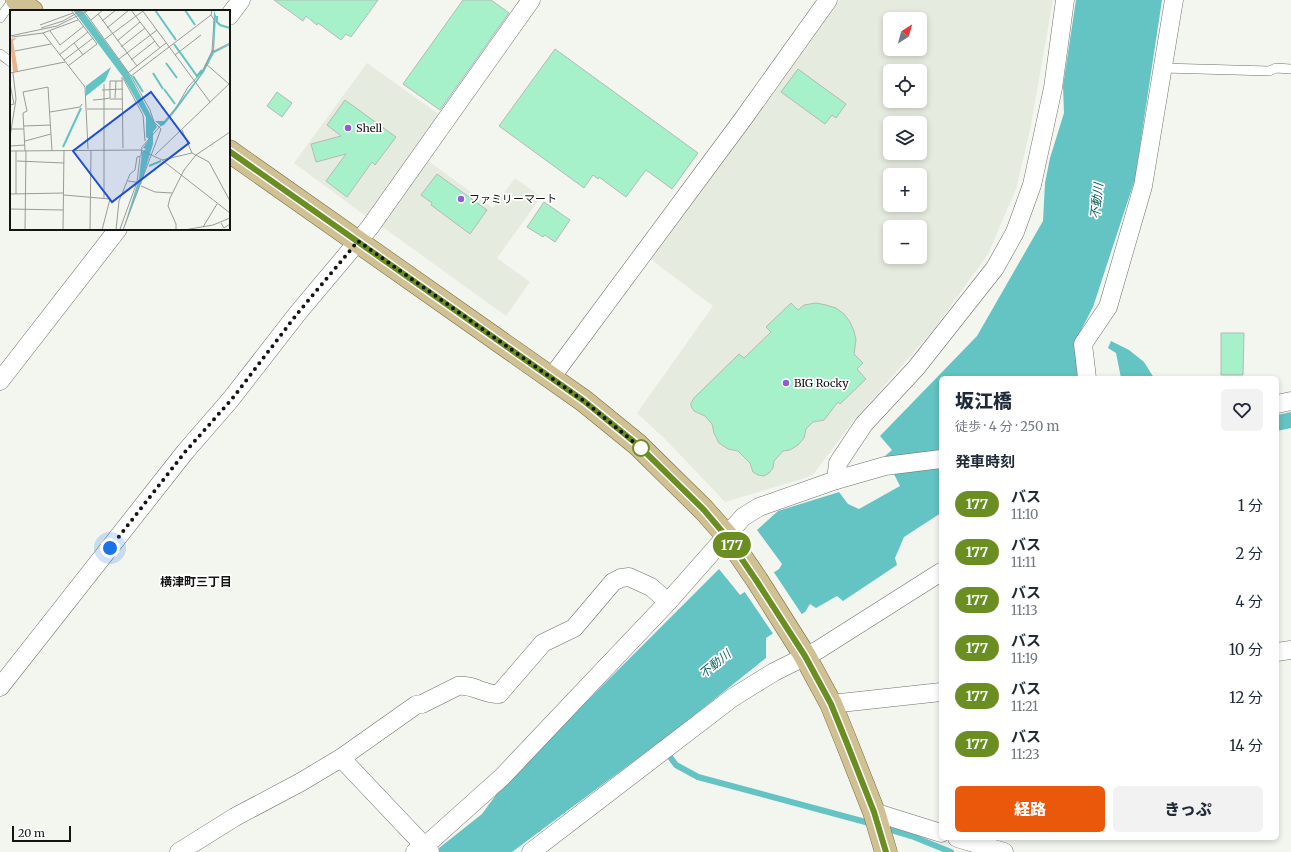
<!DOCTYPE html>
<html lang="ja">
<head>
<meta charset="utf-8">
<style>
	:root { --surface:#fff; --page:#f2f2f3; --text:#1f2937; --muted:#747a83; --accent:#ea580c }
	body { margin:0; font-family:Merriweather,"Noto Sans JP",serif; background:var(--page); color:var(--text); height:100vh; display:flex; flex-direction:column; font-size:15px; white-space:nowrap }
	* { box-sizing:border-box; margin:0 }
	p { font-size:13px; color:var(--muted) }
	.icon { flex:none; width:22px; height:22px; fill:none; stroke:currentColor; stroke-width:2; stroke-linecap:round; stroke-linejoin:round }
	.map { position:relative; flex:1; overflow:hidden }
	.sheet { position:absolute; left:939px; top:376px; width:340px; height:464px; display:flex; flex-direction:column; background:var(--surface); border-radius:6px; box-shadow:0 2px 6px #0003 }
	.sheet>* { flex:none }
	.badge { padding:0 8px; border-radius:13px; font-size:14px; line-height:26px }
	.needle { width:26px; rotate:37deg }
	.buttons { position:absolute; left:883px; top:12px; display:grid; gap:8px }
	.buttons a { display:grid; place-items:center; width:44px; height:44px; border-radius:6px; background:var(--surface); box-shadow:0 2px 6px #0003; font-size:20px }
	.scale { position:absolute; left:12px; bottom:10px; width:59px; box-sizing:border-box; padding-left:4px; border:2px solid #141513; border-top:0; font-size:11px; line-height:14px; white-space:nowrap; color:#141513; -webkit-text-stroke:3px #fff; paint-order:stroke }
	.you { position:absolute; width:20px; height:20px; margin:-10px; border:3px solid #fff; border-radius:50%; background:#1a73e8; box-shadow:0 0 0 6px #1a73e833 }
	.map>.badge { position:absolute; translate:-50% -50%; box-shadow:0 0 0 2px #fff }
	h2 { padding:0 16px; font-size:15px; line-height:36px }
	.round { display:grid; place-items:center; flex:none; width:42px; height:42px; border-radius:6px; background:var(--page) }
	.summary { display:flex; align-items:center; justify-content:space-between; height:68px; padding:0 16px }
	h1 { font-size:19px; font-weight:800; line-height:30px }
	.button { display:flex; gap:8px; margin-top:auto; padding:8px 16px }
	.button a { flex:1; height:46px; border-radius:6px; background:var(--accent); color:#fff; font-size:16px; font-weight:800; line-height:46px; text-align:center }
	.button a+a { background:var(--page); color:var(--text) }
	ul { padding:0; list-style:none }
	li { display:flex; align-items:center; gap:12px; height:48px; padding:0 16px }
	li div { flex:1 }
	li b { display:block; font-size:15px }
	li em { font-style:normal }
	li .badge { min-width:44px; font-weight:700; text-align:center }
	.map>svg:first-child { display:block }
	.built { fill:#e6ebdf; fill-rule:evenodd }
	.water { fill:#64c3c3 }
	.pier { fill:#f3f5ef }
	.lines { fill:none; stroke-linecap:round; stroke-linejoin:round }
	.stream { stroke:#64c3c3; stroke-width:6 }
	.building { fill:#a6f0ca; stroke:#b4bab7 }
	.service-casing { stroke:#6e706b; stroke-width:10 }
	.minor-casing { stroke:#6e706b; stroke-width:19 }
	.primary-casing { stroke:#796a39; stroke-width:23 }
	.service { stroke:#fff; stroke-width:9 }
	.minor { stroke:#fff; stroke-width:18 }
	.primary { stroke:#cfc194; stroke-width:22 }
	.line-casing { stroke:#fff; stroke-width:9 }
	.line { stroke:#6b8e23; stroke-width:6 }
	.walk { stroke:#141513; stroke-width:4; stroke-dasharray:0 7.2 }
	.poi-dot { fill:#8f5dd6; stroke:#fff; stroke-width:1.5 }
	.stop-dot { fill:#fff; stroke:#6b8e23; stroke-width:2 }
	.labels { text-anchor:middle; stroke-width:3.5; stroke-linejoin:round; paint-order:stroke }
	.poi-label { font-size:11px; fill:#141513; stroke:#fff; text-anchor:start }
	.water-label { font-size:12px; font-style:italic; fill:#116263; stroke:#fff }
	.neighbourhood-label { font-size:12px; font-weight:bold; fill:#141513; stroke:#fff }
	.inset-river { fill:none; stroke:#64c3c3; stroke-width:2 }
	.inset-road { fill:none; stroke:#9a9b97; stroke-width:1 }
	.view { fill:#1d4ed8; fill-opacity:0.15; stroke:#1d4ed8; stroke-width:2 }
	.inset-edge { fill:none; stroke:#141513; stroke-width:2 }
</style>
</head>
<body>
<div class="map">
<svg width="1291" height="852" viewBox="0 0 1291 852">
	<rect width="100%" height="100%" fill="#f3f5ef"/>
	<g class="built">
		<path d="M840,0H1053L1030,130L1016,189L988,254L935,328L855,419L812,476L725,502L667,441L637,413L713,306L649,258ZM890,19H920V49H890ZM890,71H920V101H890ZM890,123H920V153H890ZM890,175H920V205H890ZM890,227H920V257H890Z"/>
		<path d="M367,63L440,115L367,217L294,163Z"/>
		<path d="M427,160L493,208L515,178L541,197L497,258L530,282L506,316L380,225Z"/>
	</g>
	<g class="water">
		<path d="M1076,0H1162L1135,179L1093,307L1076,340L1079,378H941V513L904,537L895,558L897,565L843,601L837,596L816,608L810,604L805,612L766,638V658L677,729L512,852H434L482,814L504,784L719,569L740,595L779,569L782,564L757,530L778,511L839,492L848,504L859,509L900,486L885,456L892,450L880,436L977,336L1043,221L1045,183L1050,158L1064,113L1063,86Z"/>
		<path d="M1111,341L1129,350L1144,362L1154,378H1121L1116,353L1108,348Z"/>
		<path d="M1291,412V428L1277,431V415Z"/>
	</g>
	<path class="pier" d="M773,571L803,616L774,635L744,591Z"/>
	<g class="lines">
		<g class="stream">
			<path d="M665,750L676,765L698,777L873,824"/>
			<path d="M884,828L914,837L951,852"/>
		</g>
	</g>
	<g class="building">
		<path d="M274,0H378L351,37L346,34L341,40L318,23L317,25L306,16L303,21Z"/>
		<path d="M463,0H491L509,13L440,110L403,84Z"/>
		<path d="M555,49L698,153L672,189L646,170L626,197L599,177L598,179L593,175L584,188L499,126Z"/>
		<path d="M798,69L846,104L836,118L832,115L825,124L781,92Z"/>
		<path d="M277,92L292,103L282,117L267,106Z"/>
		<path d="M345,100L396,137L375,165L372,162L347,197L326,181L346,154L316,162L311,144L341,136L327,125Z"/>
		<path d="M437,174L487,210L470,234L431,205L432,203L421,195Z"/>
		<path d="M544,202L570,220L555,242L545,235L543,237L527,227Z"/>
		<path d="M791,303L798,310L804,305L816,303L826,305L836,308L844,314L850,322L854,331L856,340L854,354L863,363L857,369L866,379L840,404L838,402L824,420L813,422L806,429L804,438L798,445L790,450L783,451L774,461L773,468L769,473L764,476L758,475L753,472L750,463L738,451L728,449L719,443L714,433L712,424L705,416L694,411L691,406V403L694,398L739,354L744,358L771,332L766,327Z"/>
		<path d="M1221,333H1244L1243,375H1221Z"/>
	</g>
	<g class="lines">
		<g class="service-casing">
			<g id="service">
				<path d="M0,18L13,0"/>
				<path d="M0,54L11,62"/>
				<path d="M1163,68L1269,71L1276,68L1291,69"/>
			</g>
		</g>
		<g class="minor-casing">
			<g id="minor">
				<path d="M229,16L241,0"/>
				<path d="M551,378L743,119L828,0"/>
				<path d="M1087,378L1083,344L1108,307L1143,186L1174,0"/>
				<path d="M0,381L118,229"/>
				<path d="M1277,404L1291,401"/>
				<path d="M836,480L838,463L864,424L916,368L995,268L1015,232L1032,185L1053,88L1065,0"/>
				<path d="M1277,652L1291,650"/>
				<path d="M0,687L185,452L231,399L297,314L370,227L531,0"/>
				<path d="M831,704L941,692"/>
				<path d="M341,758L430,852"/>
				<path d="M874,812L941,833"/>
				<path d="M957,838L1004,852"/>
				<path d="M179,852L235,817L301,782L341,758L416,705L422,704L458,686C473,684 484,695 499,694L543,643L574,628L613,582L621,578L629,577L651,587L668,602L743,517L759,507L836,480L885,466L941,459"/>
				<path d="M415,852L425,846L502,777L668,602"/>
				<path d="M531,852L732,698L774,672L818,650L941,572"/>
			</g>
		</g>
		<g class="primary-casing">
			<g id="primary">
				<path d="M17,0L32,11"/>
				<path d="M229,151L584,401L638,445L704,510L727,536L757,580L805,656L831,704L846,741L874,812L886,852"/>
			</g>
		</g>
		<use href="#service" class="service"/>
		<use href="#minor" class="minor"/>
		<use href="#primary" class="primary"/>
	</g>
	<g class="lines">
		<g class="line-casing">
			<path id="line" d="M229,151L584,401L638,445L704,510L726,536L756,580L805,656L831,704L846,741L874,812L886,852"/>
		</g>
		<use href="#line" class="line"/>
		<path class="walk" d="M110,548L185,452L232,399L297,314L358,241L584,401L641,448"/>
	</g>
	<g class="poi-dot">
		<circle cx="348" cy="128" r="4"/>
		<circle cx="461" cy="199" r="4"/>
		<circle cx="786" cy="383" r="4"/>
	</g>
	<circle class="stop-dot" cx="641" cy="448" r="8"/>
	<g class="labels">
		<g class="poi-label">
			<text x="356" y="132">Shell</text>
			<text x="469" y="203">ファミリーマート</text>
			<text x="794" y="387">BIG Rocky</text>
		</g>
		<g class="water-label">
			<text transform="translate(1097 201) rotate(-84)" y="4">不動川</text>
			<text transform="translate(715 664) rotate(-39)" y="4">不動川</text>
		</g>
		<g class="neighbourhood-label">
			<text x="196" y="586">横津町三丁目</text>
		</g>
	</g>
	<g transform="translate(10 10)">
		<rect width="220" height="220" fill="#f3f5ef"/>
		<path d="M7,28L3,31L8,61L3,62L0,29Z" fill="#e9b38d"/>
		<path d="M63,0H72L118,62L147,117L143,122V134L132,170L113,220L129,168L132,142L136,139L133,138L139,129L136,127V107L113,67ZM204,0L206,6L204,41L220,34V35L204,43L194,62L167,99L154,115L151,116L145,111H155L190,65L203,38ZM101,57L95,71L76,86V76Z" fill="#64c3c3"/>
		<path class="inset-river" d="M145,0L166,30M175,0L185,15M207,6V12L210,15L220,18M164,34L187,66L192,60M156,53L167,68M143,63L153,79M123,66L133,82M154,79L165,94M53,137L71,98M139,156L151,151"/>
		<path class="inset-road" d="M121,0L150,38M132,0L200,92M74,1L121,66L140,100L144,112L151,119L113,220M88,4L127,56M81,10L93,0M92,11L106,0M30,15L63,3M31,18L53,11L72,0M97,18L119,0M40,21L50,35L74,16M33,23L75,77L78,139M0,26L47,16L79,0M2,27L33,23L68,10M95,29L133,1M107,31L130,12M64,33L73,45M111,37L135,18M5,41L41,34M202,42L220,33M49,45L78,22M165,45L191,25M109,49L147,20M54,50L83,28M121,50L145,31M196,54L219,74M58,56L87,34L61,0M119,62L156,33M0,63L55,52M121,66L201,5L202,0M112,67L113,138M113,68L133,105L135,131M0,74L4,94L0,95M94,74V188M92,80L113,79M105,88L106,71M94,89L100,88V71H113M100,89H113M83,90L95,89M77,99H113M40,102L70,97L72,94M14,116L41,115M1,119H14M172,120L182,143M0,127L6,89L3,63M15,131L41,124M0,136L15,135M0,141L131,140L152,150L220,203M6,141V184M15,141L13,103L17,101L13,82L38,77L42,141M145,145L220,73M186,145L220,122M152,150L182,143L199,152L220,191M7,151L54,153M118,171L132,173M131,176L145,182L162,183M0,184L54,183M54,185L100,189L92,220M0,199L53,200M211,213L214,218L220,214M193,217L207,194M110,219L127,172L130,147M15,220L16,141M53,220L54,140M80,220L81,140M106,220L109,191L120,164L125,160L127,147L131,146L132,137L166,98L178,77L192,62L202,42L204,10L201,5M166,220V214L158,196L160,188L174,160L186,145M174,220L203,215L220,208"/>
		<path class="view" d="M141,82L179,133L102,192L63,141Z"/>
		<rect width="220" height="220" class="inset-edge"/>
	</g>
</svg>
<div class="buttons">
<a><svg class="needle" viewBox="-14 -14 28 28"><path d="M0-13l5 13h-10z" fill="#e53935"/><path d="M0 13l5-13h-10z" fill="#747a83"/></svg></a>
<a><svg class="icon" aria-label="locate" viewBox="0 0 24 24"><circle cx="12" cy="12" r="6"/><path d="M12 2v4M12 18v4M2 12h4M18 12h4"/></svg></a>
<a><svg class="icon" aria-label="layers" viewBox="0 0 24 24"><path d="M12 4l9 5-9 5-9-5zM3 14l9 5 9-5"/></svg></a>
<a>+</a>
<a>−</a>
</div>
<div class="scale">20 m</div>
<div class="you" style="left:110px;top:548px"></div>
<b class="badge" style="left:732px;top:545px;background:#6b8e23;color:#fff">177</b>
<section class="sheet">
<div class="summary"><div><h1>坂江橋</h1><p>徒歩 · 4 分 · 250 m</p></div><a class="round"><svg class="icon" aria-label="heart" viewBox="0 0 24 24"><path d="M12 20l-8-8c-3-5 5-10 8-4 3-6 11-1 8 4z"/></svg></a></div>
<h2>発車時刻</h2>
<ul>
<li><span class="badge" style="background:#6b8e23;color:#fff">177</span><div><b>バス</b><p>11:10</p></div><em>1 分</em></li>
<li><span class="badge" style="background:#6b8e23;color:#fff">177</span><div><b>バス</b><p>11:11</p></div><em>2 分</em></li>
<li><span class="badge" style="background:#6b8e23;color:#fff">177</span><div><b>バス</b><p>11:13</p></div><em>4 分</em></li>
<li><span class="badge" style="background:#6b8e23;color:#fff">177</span><div><b>バス</b><p>11:19</p></div><em>10 分</em></li>
<li><span class="badge" style="background:#6b8e23;color:#fff">177</span><div><b>バス</b><p>11:21</p></div><em>12 分</em></li>
<li><span class="badge" style="background:#6b8e23;color:#fff">177</span><div><b>バス</b><p>11:23</p></div><em>14 分</em></li>
</ul>
<div class="button"><a>経路</a><a>きっぷ</a></div>
</section>
</div>
</body>
</html>
